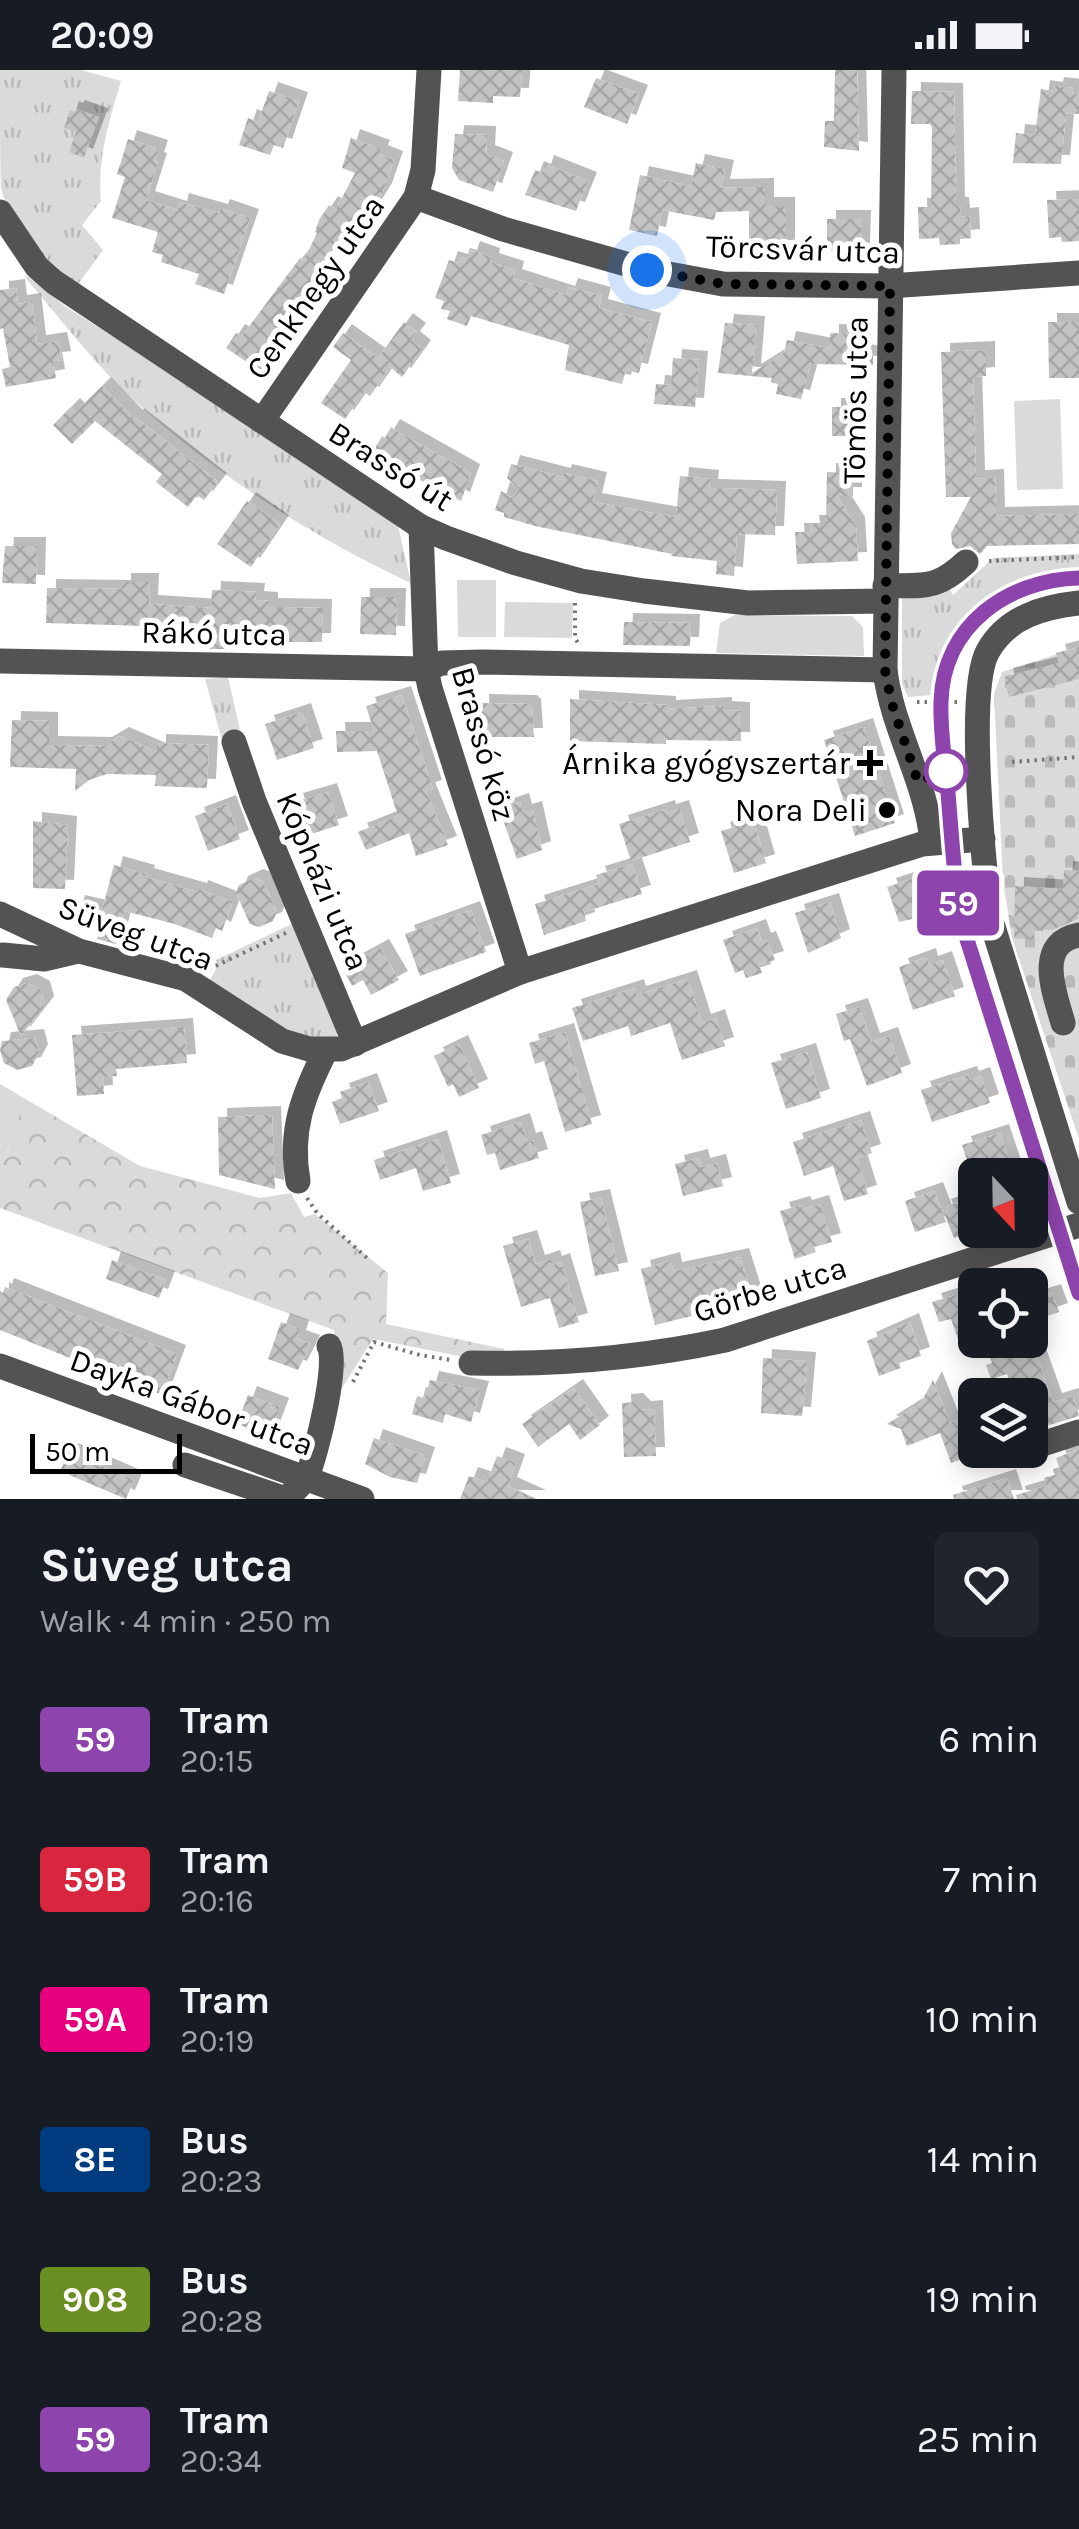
<!DOCTYPE html>
<html lang="en">
<head>
<meta charset="utf-8">
<style>
	:root { --surface:#171b24; --page:#20242c; --text:#f1f3f6; --muted:#9ea1a6 }
	body { margin:0; font-family:Karla,sans-serif; background:var(--page); color:var(--text); height:100vh; display:flex; flex-direction:column; font-size:38px; white-space:nowrap }
	* { box-sizing:border-box; margin:0 }
	p { font-size:32px; color:var(--muted) }
	.icon { flex:none; width:55px; height:55px; fill:none; stroke:currentColor; stroke-width:2; stroke-linecap:round; stroke-linejoin:round }
	.map { position:relative; height:1429px; overflow:hidden }
	.side { display:flex; flex-direction:column; background:var(--surface); flex:1 }
	.side>* { flex:none }
	.badge { padding:0 20px; border-radius:8px; font-size:35px; line-height:65px }
	.needle { width:65px; rotate:158deg }
	.fabs { position:absolute; left:958px; top:1088px; display:grid; gap:20px }
	.fabs a { display:grid; place-items:center; width:90px; height:90px; border-radius:15px; background:var(--surface); box-shadow:0 5px 25px #0003; font-size:50px }
	.scale { position:absolute; left:30px; bottom:25px; width:152px; box-sizing:border-box; padding-left:10px; border:5px solid #000; border-top:0; font-size:28px; line-height:35px; white-space:nowrap; color:#000; -webkit-text-stroke:8px #fff; paint-order:stroke }
	.you { position:absolute; width:50px; height:50px; margin:-25px; border:8px solid #fff; border-radius:50%; background:#1a73e8; box-shadow:0 0 0 15px #1a73e833 }
	.map>.badge { position:absolute; translate:-50% -50%; box-shadow:0 0 0 5px #fff }
	.round { display:grid; place-items:center; flex:none; width:105px; height:105px; border-radius:15px; background:var(--page) }
	.overview { display:flex; align-items:center; justify-content:space-between; height:170px; padding:0 40px }
	h1 { font-size:48px; font-weight:700; line-height:75px }
	ul { padding:0; list-style:none }
	li { display:flex; align-items:center; gap:30px; height:140px; padding:0 40px }
	li div { flex:1 }
	li b { display:block; font-size:38px }
	li em { font-style:normal }
	li .badge { min-width:110px; font-weight:700; text-align:center }
	.status { display:flex; justify-content:space-between; align-items:center; height:70px; padding:0 50px; background:var(--surface); direction:ltr }
	.status svg { height:28px; fill:currentColor }
	.map>svg:first-child { display:block }
	.grass { fill:url(#grass-tufts) }
	.forest { fill:url(#forest-crowns) }
	.cemetery { fill:url(#cemetery-stones) }
	.park { fill:#dadada }
	.building { fill:url(#building-cross-hatch); filter:url(#shadow) }
	.lines { fill:none; stroke-linecap:round; stroke-linejoin:round }
	.path { stroke:#757575; stroke-width:4; stroke-dasharray:2.5 5; stroke-linecap:butt }
	.minor { stroke:#535353; stroke-width:25 }
	.tram { stroke:#000; stroke-width:2.5 }
	.line-casing { stroke:#fff; stroke-width:22 }
	.line { stroke:#8e44ad; stroke-width:15 }
	.walk { stroke:#000; stroke-width:10; stroke-dasharray:0 18 }
	.poi-dot { fill:#000; stroke:#fff; stroke-width:4 }
	.stop-dot { fill:#fff; stroke:#8e44ad; stroke-width:5 }
	.labels { text-anchor:middle; stroke-width:10; stroke-linejoin:round; paint-order:stroke }
	.street-label { font-size:32px; fill:#000; stroke:#fff }
	.poi-label { font-size:32px; fill:#000; stroke:#fff; text-anchor:end }
</style>
</head>
<body>
<div class="status"><b>20:09</b><svg viewBox="0 0 49 12"><path d="M0 12V9h3v3zM5 12V6h3v6zM10 12V3h3v9zM15 12V0h3v12zM26 1h20v11H26zM47 4h2v5h-2z"/></svg></div>
<div class="map">
<svg width="1079" height="1429" viewBox="0 0 1079 1429">
	<defs>
		<pattern id="grass-tufts" width="24" height="20" patternUnits="userSpaceOnUse" patternTransform="scale(2.5)"><rect width="24" height="20" fill="#dadada"/><path d="M3 7l-1-3M5 7V3M7 7l1-3M15 17l-1-3M17 17v-4M19 17l1-3" fill="none" stroke="#b9b9b9"/></pattern>
		<pattern id="forest-crowns" width="20" height="18" patternUnits="userSpaceOnUse" patternTransform="scale(2.5)"><rect width="20" height="18" fill="#dadada"/><path d="M2 6a3 3 0 1 1 6 0M12 15a3 3 0 1 1 6 0" fill="none" stroke="#b9b9b9"/></pattern>
		<pattern id="cemetery-stones" width="16" height="16" patternUnits="userSpaceOnUse" patternTransform="scale(2.5)"><rect width="16" height="16" fill="#dadada"/><path d="M2 7V4a2 2 0 0 1 4 0v3zM10 15v-3a2 2 0 0 1 4 0v3z" fill="#b9b9b9"/></pattern>
		<pattern id="building-cross-hatch" width="8" height="8" patternUnits="userSpaceOnUse" patternTransform="scale(2.5)"><rect width="8" height="8" fill="#c3c3c3"/><path d="M0 0l8 8M0 8l8-8" fill="none" stroke="#a6a6a6"/></pattern>
		<filter id="shadow"><feDropShadow dx="9" dy="-9" stdDeviation="0" flood-color="#0004"/></filter>
	</defs>
	<rect width="100%" height="100%" fill="#fff"/>
	<g class="grass">
		<path d="M0,0H81L121,11C109,52 97,88 101,131L82,155L103,180L76,217C50,195 9,152 1,118C0,92 0,29 0,0Z"/>
		<path d="M24,206L29,207L66,237L157,294L398,456L411,513C312,467 218,406 136,332C95,295 60,248 24,206Z"/>
		<path d="M1079,484V501C1026,502 974,522 947,572C939,587 937,608 932,625L908,627L902,614V524L949,516L953,525L993,488Z"/>
		<path d="M228,607L242,669L224,677L205,609Z"/>
		<path d="M296,852L339,954L337,966L330,971H305L209,912L218,895L216,890Z"/>
	</g>
	<path class="forest" d="M0,1014L140,1096L260,1128L291,1123L304,1147L315,1144L388,1203L386,1254L504,1279L503,1289L469,1288L373,1269L333,1332L337,1298L334,1260L0,1138V1102L10,1074Z"/>
	<path class="cemetery" d="M1079,577V1069L1012,868L1003,811L994,624L1002,602Z"/>
	<g class="park">
		<path d="M1060,329L1063,419L1017,420L1014,331Z"/>
		<path d="M457,510H496V567H458Z"/>
		<path d="M505,532L573,533L572,568L504,567Z"/>
		<path d="M735,545L852,546L863,557L864,586L716,583L720,553Z"/>
		<path d="M0,1014L25,1030L0,1102Z"/>
	</g>
	<g class="building">
		<path d="M460,0H522L520,27L493,26V33L458,31Z"/>
		<path d="M835,0H857L859,81L824,77L825,51H834Z"/>
		<path d="M596,8L639,24L627,54L584,37Z"/>
		<path d="M1055,16L1073,18L1072,23L1079,24V44L1066,43L1061,94L1013,93L1016,63L1035,65L1041,19L1054,21Z"/>
		<path d="M269,21L299,31L283,78L274,75L270,85L239,75L248,48L258,52Z"/>
		<path d="M912,21L954,22L956,136H960L961,147L970,146L971,168L960,169V174L940,175L939,168L919,169L918,137H931L932,58L930,54H911Z"/>
		<path d="M76,39L99,47L84,88L69,82L76,62L64,58L70,40L74,42Z"/>
		<path d="M455,64L487,65L486,84L504,91L493,122L459,110L452,98Z"/>
		<path d="M351,68L381,79L379,84L394,90L383,122L347,179L338,173L334,175L313,204L325,213L260,301L226,278L236,263L242,266L300,188L304,190L317,163L315,162L319,150L329,135L336,139L355,103L342,98Z"/>
		<path d="M128,69L159,79L155,91L158,92L146,130L178,140L180,132L219,143L221,138L250,148L224,224L195,214L199,204L161,192L163,185L152,182L158,162L112,148L125,107L117,104Z"/>
		<path d="M696,93L725,99L721,118L765,117V136H786V179L749,180V141L716,142L714,150L662,140L657,166L629,160L640,105L691,116Z"/>
		<path d="M545,94L588,111L576,141L525,125L535,100L542,103Z"/>
		<path d="M1079,129V171L1062,172L1061,167L1049,168L1047,130Z"/>
		<path d="M827,149H862L861,182L827,181Z"/>
		<path d="M471,180L491,187L490,192L515,200L513,208L566,225L569,217L602,226L599,238L652,252L639,303L626,300L622,314L565,300L569,275L471,246L467,256L447,249L450,241L441,239L444,231L435,228L449,190L459,193L461,187L468,189Z"/>
		<path d="M16,218L18,234L32,232L37,274L58,271L62,290L53,291L56,308L6,317L2,299L10,297L3,258L0,259V220Z"/>
		<path d="M404,252L417,262L411,270L422,279L402,307L390,297L370,326L364,322L345,349L321,333L351,290L333,277L343,263L378,288Z"/>
		<path d="M1048,252H1079V308H1049Z"/>
		<path d="M725,253L756,255L752,303L784,283L787,270L830,278V263L862,264L861,283L873,285V295L811,294L801,329L776,324L778,314L771,312L772,308L718,303Z"/>
		<path d="M986,280V306L973,307L976,409L995,408L996,446L1079,444V474L987,476L980,484L970,476L956,479L952,474L951,463L971,427H946L941,282Z"/>
		<path d="M673,288L699,290L695,337L654,334L656,314L671,315Z"/>
		<path d="M102,316L134,349L135,347L218,412L204,430L197,425L188,437L156,412L162,404L95,351L72,374L53,355L71,337L76,342Z"/>
		<path d="M832,337H859L858,366H832Z"/>
		<path d="M391,358L471,403L461,431L371,385L382,366L385,368Z"/>
		<path d="M511,394L562,407L563,403L598,411L593,432L676,447L680,406L710,409L709,418L777,420L775,465L737,464L734,506L716,504L717,491L671,486L672,484L535,456L504,447V443L495,440L501,421L513,428L519,419L507,408Z"/>
		<path d="M827,402L853,403V426H837L856,456L858,491L797,494L795,462H811L810,454H826Z"/>
		<path d="M247,431L280,454L251,497L217,474Z"/>
		<path d="M5,476H37L36,514L2,513Z"/>
		<path d="M122,512H150L149,534L211,538L212,520L256,522L255,530L269,531V537L323,538L322,572H233L232,579H209L210,558L46,553L47,518L122,519Z"/>
		<path d="M361,527H397L396,565L360,564Z"/>
		<path d="M624,552L691,553L690,576L623,575Z"/>
		<path d="M1079,577V609L1009,627L1004,607L1059,593L1056,583Z"/>
		<path d="M402,625L433,719L426,721L448,775L416,786L409,763L366,780L358,762L398,746L377,681L337,682L336,661H374L366,636Z"/>
		<path d="M570,629L667,635V639L723,636V640L741,641V671L666,670V674L570,671Z"/>
		<path d="M480,633L528,634L532,638L534,667H481Z"/>
		<path d="M302,642L314,678L277,690L265,654Z"/>
		<path d="M12,650L49,651V675L103,676L120,666L157,682V673L209,675L207,718L155,716L156,705L107,704L89,710L75,721L76,699L10,697Z"/>
		<path d="M864,657L895,753L855,766L824,670Z"/>
		<path d="M328,722L339,755L305,766L294,732Z"/>
		<path d="M520,732L523,743L533,740L542,780L517,789L499,739Z"/>
		<path d="M227,734L240,769L208,781L195,746Z"/>
		<path d="M666,739L667,743L680,739L690,772L631,791L619,754Z"/>
		<path d="M33,751L68,755L65,819L33,818Z"/>
		<path d="M754,751L766,793L734,803L721,761Z"/>
		<path d="M632,794L642,824L584,842L586,851L544,865L535,834L599,814L596,805Z"/>
		<path d="M114,795L146,804L145,807L198,822L199,819L233,832L222,861L216,858L212,868L175,854L124,841L116,874L97,869L100,857L72,851L76,834L102,840Z"/>
		<path d="M1064,800L1079,801L1078,849L1052,860L1035,859L1034,870L1014,868L1015,816L1063,819Z"/>
		<path d="M917,807L930,845L899,852L887,817Z"/>
		<path d="M254,808L263,811L277,842L273,851L259,857L250,854L236,823L239,815Z"/>
		<path d="M830,832L841,868L808,883L795,843Z"/>
		<path d="M471,840L486,882L420,906L405,864Z"/>
		<path d="M757,858L762,872L767,870L775,890L759,895L762,903L746,908L743,900L735,903L723,870Z"/>
		<path d="M380,878L399,910L371,925L363,910L352,916L343,898Z"/>
		<path d="M927,887L929,895L943,890L955,926L913,940L899,897Z"/>
		<path d="M688,909L702,953L716,948L725,976L682,990L670,953L631,966L628,956L583,971L572,938L635,918L637,925Z"/>
		<path d="M28,913L41,920L45,935L21,966L6,930L14,917Z"/>
		<path d="M859,937L871,972L889,966L902,1003L867,1016L850,969L844,971L836,944Z"/>
		<path d="M184,957L187,993L116,999L117,1006L103,1007L104,1024L77,1026L72,965Z"/>
		<path d="M565,962L592,1054L565,1062L544,991L535,994L529,973Z"/>
		<path d="M35,968L39,983L32,996L17,1000L4,993L0,980L2,971Z"/>
		<path d="M459,974L479,1018L459,1027L453,1014L448,1017L434,986Z"/>
		<path d="M807,982L821,1028L786,1039L771,993Z"/>
		<path d="M968,1005L970,1010L981,1006L990,1033L932,1052L921,1020Z"/>
		<path d="M368,1012L379,1041L340,1054L332,1032L342,1028L340,1022Z"/>
		<path d="M272,1045L275,1119L219,1105L218,1047Z"/>
		<path d="M861,1050L872,1083L857,1088L868,1124L844,1131L833,1096L804,1106L793,1072Z"/>
		<path d="M521,1052L527,1072L533,1070L539,1088L500,1100L495,1083L487,1085L481,1065Z"/>
		<path d="M1000,1063L1013,1102L972,1105L962,1075Z"/>
		<path d="M438,1069L451,1113L423,1121L416,1098L380,1110L374,1090Z"/>
		<path d="M699,1088L701,1097L717,1093L723,1116L683,1126L675,1094Z"/>
		<path d="M934,1121L946,1152L915,1162L905,1131Z"/>
		<path d="M975,1126V1161L954,1168L942,1138Z"/>
		<path d="M601,1128L619,1201L595,1206L580,1132Z"/>
		<path d="M820,1134L832,1172L814,1177L816,1182L795,1189L780,1141L801,1135L803,1139Z"/>
		<path d="M528,1169L536,1194L551,1189L553,1195L561,1192L579,1252L559,1258L550,1228L521,1237L503,1176Z"/>
		<path d="M740,1187L754,1231L655,1255L641,1199L671,1191L673,1201Z"/>
		<path d="M112,1190L166,1210L159,1228L106,1209Z"/>
		<path d="M5,1217L177,1284L162,1325L0,1260V1221L3,1223Z"/>
		<path d="M975,1219V1266L959,1272L951,1249L939,1252L932,1232Z"/>
		<path d="M1052,1223L1059,1242L1030,1252V1230Z"/>
		<path d="M281,1252L300,1259L297,1269L311,1274L298,1300L268,1289Z"/>
		<path d="M910,1252L921,1286L899,1293L901,1298L879,1306L867,1271Z"/>
		<path d="M1015,1270H1031L1053,1332L1073,1326L1079,1346L1030,1361V1318L1014,1323L1007,1304L991,1309L986,1295L992,1293L987,1279Z"/>
		<path d="M763,1288L807,1291L802,1346L761,1343Z"/>
		<path d="M430,1310L480,1320L471,1352L445,1344L443,1353L412,1344L417,1326L425,1328Z"/>
		<path d="M933,1310L950,1353L975,1344V1384L951,1393L940,1363L907,1376L901,1359L887,1354L914,1337L916,1342Z"/>
		<path d="M574,1318L600,1355L580,1370L569,1354L538,1377L522,1354Z"/>
		<path d="M248,1325L280,1337L271,1361L260,1357L258,1362L237,1354Z"/>
		<path d="M634,1332L642,1340L654,1339L656,1386L624,1387L622,1333Z"/>
		<path d="M374,1368L426,1386L417,1413L390,1407L365,1394Z"/>
		<path d="M1079,1379V1429H1017L1016,1425L1046,1416L1044,1408L1061,1403L1056,1388Z"/>
		<path d="M69,1382L134,1410L126,1429L60,1401Z"/>
		<path d="M497,1386L516,1393L508,1416L537,1429H460L469,1406L487,1412Z"/>
		<path d="M1007,1408L1014,1429H954L953,1425Z"/>
	</g>
	<g class="lines">
		<g class="path">
			<path d="M989,491L1079,487"/>
			<path d="M575,533V568L578,573"/>
			<path d="M917,632H957"/>
			<path d="M1012,692L1079,687"/>
			<path d="M209,899L286,863"/>
			<path d="M307,1128L317,1143L367,1188"/>
			<path d="M353,1312L374,1272L420,1285L451,1290"/>
		</g>
		<g class="minor">
			<path d="M894,0L885,600C892,659 927,713 932,772"/>
			<path d="M416,127L503,159L647,200L723,214L889,216L1079,203"/>
			<path d="M0,142L37,197L54,212L421,457L446,468L516,493L581,511L644,521L748,533L885,531"/>
			<path d="M262,351L416,127L423,100L429,0"/>
			<path d="M421,457L426,599L430,618L520,902"/>
			<path d="M885,516C925,515 936,520 966,492"/>
			<path d="M1079,533C1043,537 1007,547 988,581C966,619 984,797 990,847L1079,1132"/>
			<path d="M0,591L426,599L442,593L482,592L885,600"/>
			<path d="M234,672L254,731L355,974"/>
			<path d="M0,844L79,881L186,909L282,971L309,979H341L520,902L922,774L983,769"/>
			<path d="M3,885L44,889L78,881"/>
			<path d="M1063,953C1055,924 1034,873 1079,865"/>
			<path d="M298,1111C289,1061 303,1025 326,980"/>
			<path d="M471,1293C557,1295 641,1288 725,1270L1079,1155"/>
			<path d="M0,1296L362,1429"/>
			<path d="M1030,1378L1079,1362"/>
			<path d="M185,1395L286,1429C293,1422 303,1414 307,1406C316,1386 339,1292 329,1276"/>
		</g>
		<path class="tram" d="M1079,508C1008,510 944,555 941,632C940,662 945,693 948,723C952,769 954,815 963,860L1079,1223"/>
	</g>
	<g class="lines">
		<g class="line-casing">
			<path id="line" d="M1079,508C1008,510 943,555 941,632C940,662 945,693 948,723C952,769 954,815 964,860L1079,1223"/>
		</g>
		<use href="#line" class="line"/>
		<path class="walk" d="M647,200L723,214L890,216L885,600L892,634L918,712L946,701"/>
	</g>
	<g class="poi-dot">
		<path d="M865 678h10v10h10v10h-10v10h-10v-10h-10v-10h10z"/>
		<circle cx="887" cy="740" r="10"/>
	</g>
	<circle class="stop-dot" cx="946" cy="701" r="20"/>
	<g class="labels">
		<g class="street-label">
			<text transform="translate(803 179) rotate(2)" y="11">Törcsvár utca</text>
			<text transform="translate(315 217) rotate(-55)" y="11">Cenkhegy utca</text>
			<text transform="translate(855 330) rotate(-89)" y="11">Tömös utca</text>
			<text transform="translate(391 396) rotate(32)" y="11">Brassó út</text>
			<text transform="translate(214 563) rotate(1)" y="11">Rákó utca</text>
			<text transform="translate(484 674) rotate(74)" y="11">Brassó köz</text>
			<text transform="translate(323 811) rotate(67)" y="11">Kópházi utca</text>
			<text transform="translate(136 863) rotate(20)" y="11">Süveg utca</text>
			<text transform="translate(770 1219) rotate(-17)" y="11">Görbe utca</text>
			<text transform="translate(192 1332) rotate(20)" y="11">Dayka Gábor utca</text>
		</g>
		<g class="poi-label">
			<text x="850" y="704">Árnika gyógyszertár</text>
			<text x="867" y="751">Nora Deli</text>
		</g>
	</g>
</svg>
<div class="fabs">
<a><svg class="needle" viewBox="-14 -14 28 28"><path d="M0-13l5 13h-10z" fill="#e53935"/><path d="M0 13l5-13h-10z" fill="#9ea1a6"/></svg></a>
<a><svg class="icon" aria-label="locate" viewBox="0 0 24 24"><circle cx="12" cy="12" r="6"/><path d="M12 2v4M12 18v4M2 12h4M18 12h4"/></svg></a>
<a><svg class="icon" aria-label="layers" viewBox="0 0 24 24"><path d="M12 4l9 5-9 5-9-5zM3 14l9 5 9-5"/></svg></a>
</div>
<div class="scale">50 m</div>
<div class="you" style="left:647px;top:200px"></div>
<b class="badge" style="left:958px;top:833px;background:#8e44ad;color:#fff">59</b>
</div>
<section class="side">
<div class="overview"><div><h1>Süveg utca</h1><p>Walk · 4 min · 250 m</p></div><a class="round"><svg class="icon" aria-label="heart" viewBox="0 0 24 24"><path d="M12 20l-8-8c-3-5 5-10 8-4 3-6 11-1 8 4z"/></svg></a></div>
<ul>
<li><span class="badge" style="background:#8e44ad;color:#fff">59</span><div><b>Tram</b><p>20:15</p></div><em>6 min</em></li>
<li><span class="badge" style="background:#d7263d;color:#fff">59B</span><div><b>Tram</b><p>20:16</p></div><em>7 min</em></li>
<li><span class="badge" style="background:#e6007e;color:#fff">59A</span><div><b>Tram</b><p>20:19</p></div><em>10 min</em></li>
<li><span class="badge" style="background:#003b80;color:#fff">8E</span><div><b>Bus</b><p>20:23</p></div><em>14 min</em></li>
<li><span class="badge" style="background:#6b8e23;color:#fff">908</span><div><b>Bus</b><p>20:28</p></div><em>19 min</em></li>
<li><span class="badge" style="background:#8e44ad;color:#fff">59</span><div><b>Tram</b><p>20:34</p></div><em>25 min</em></li>
</ul>
</section>
</body>
</html>
